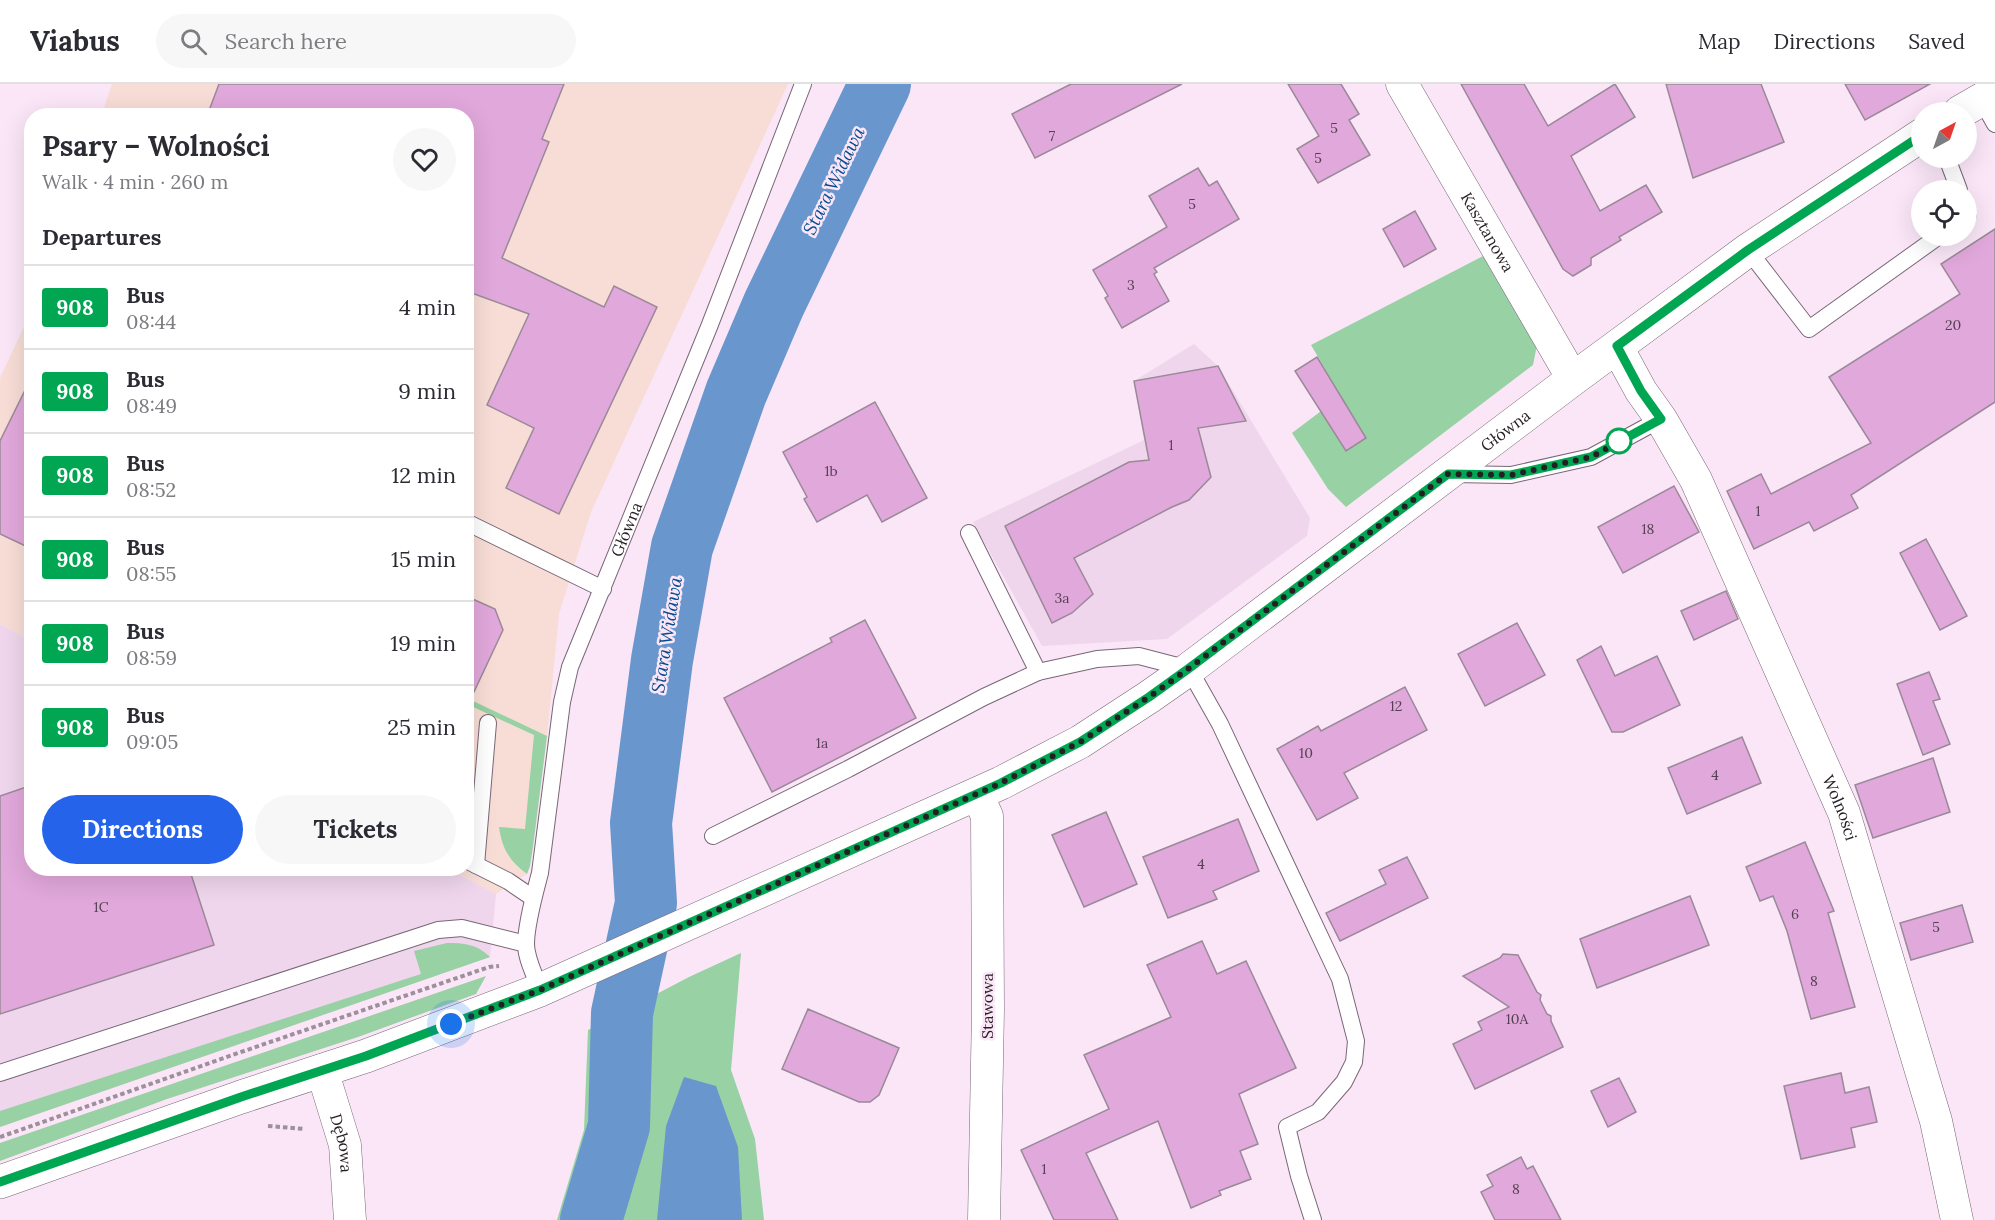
<!DOCTYPE html>
<html lang="en">
<head>
<meta charset="utf-8">
<style>
	:root { --surface:#fff; --page:#f7f7f7; --text:#2b2b33; --muted:#7c7c81; --line:#e1e1e2; --accent:#2563eb }
	body { margin:0; font-family:Lora,serif; background:var(--page); color:var(--text); height:100vh; display:flex; flex-direction:column; font-size:22px; white-space:nowrap }
	* { box-sizing:border-box; margin:0 }
	p { font-size:20px; color:var(--muted) }
	.icon { flex:none; width:33px; height:33px; fill:none; stroke:currentColor; stroke-width:2; stroke-linecap:round; stroke-linejoin:round }
	.map { position:relative; flex:1; overflow:hidden }
	.panel { position:absolute; left:24px; top:24px; width:450px; height:768px; display:flex; flex-direction:column; background:var(--surface); border-radius:24px; box-shadow:0 6px 24px #0002 }
	.panel>* { flex:none }
	.badge { padding:0 12px; border-radius:4px; font-size:21px; line-height:39px }
	.needle { width:39px; rotate:40deg }
	.controls { position:absolute; left:1911px; top:18px; display:grid; gap:12px }
	.controls a { display:grid; place-items:center; width:66px; height:66px; border-radius:50%; background:var(--surface); box-shadow:0 6px 24px #0002; font-size:30px }
	.you { position:absolute; width:30px; height:30px; margin:-15px; border:4px solid #fff; border-radius:50%; background:#1a73e8; box-shadow:0 0 0 9px #1a73e833 }
	.map>.badge { position:absolute; translate:-50% -50%; box-shadow:0 0 0 3px #fff }
	h2 { padding:0 18px; font-size:22px; line-height:54px }
	.round { display:grid; place-items:center; flex:none; width:63px; height:63px; border-radius:32px; background:var(--page) }
	.headline { display:flex; align-items:center; justify-content:space-between; height:102px; padding:0 18px }
	h1 { font-size:28px; font-weight:700; line-height:45px }
	.button { display:flex; gap:12px; margin-top:auto; padding:12px 18px }
	.button a { flex:1; height:69px; border-radius:36px; background:var(--accent); color:#fff; font-size:24px; font-weight:700; line-height:69px; text-align:center }
	.button a+a { background:var(--page); color:var(--text) }
	ul { padding:0; list-style:none }
	li { display:flex; align-items:center; gap:18px; height:84px; padding:0 18px; border-top:2px solid var(--line) }
	li div { flex:1 }
	li b { display:block; font-size:22px }
	li em { font-style:normal }
	li .badge { min-width:66px; font-weight:700; text-align:center }
	header { display:flex; align-items:center; gap:36px; box-sizing:border-box; height:84px; padding:0 30px; background:var(--surface); border-bottom:2px solid var(--line) }
	header strong { font-size:28px }
	nav { display:flex; gap:33px; margin-inline-start:auto; font-size:21px }
	.search { width:420px; height:54px; background:var(--page); display:flex; align-items:center; gap:15px; box-sizing:border-box; padding:0 21px; border-radius:33px; color:var(--muted); font-size:22px }
	.map>svg:first-child { display:block }
	.built { fill:#efd6ec }
	.industrial { fill:#f7ddd6 }
	.green { fill:#97d1a4 }
	.water { fill:#6997cd }
	.lines { fill:none; stroke-linecap:round; stroke-linejoin:round }
	.river { stroke:#6997cd; stroke-width:62 }
	.building { fill:#e1a8db; stroke:#9a8998; stroke-width:1.5 }
	.service-casing { stroke:#786776; stroke-width:18 }
	.minor-casing { stroke:#786776; stroke-width:33 }
	.secondary-casing { stroke:#786776; stroke-width:34 }
	.path { stroke:#9d8f9b; stroke-width:4; stroke-dasharray:4.5 3; stroke-linecap:butt }
	.service { stroke:#fff; stroke-width:16 }
	.minor { stroke:#fff; stroke-width:32 }
	.secondary { stroke:#fff; stroke-width:33 }
	.line-casing { stroke:#fff; stroke-width:14 }
	.line { stroke:#00a651; stroke-width:9 }
	.walk { stroke:#251e24; stroke-width:6; stroke-dasharray:0 10.8 }
	.stop-dot { fill:#fff; stroke:#00a651; stroke-width:3 }
	.labels { text-anchor:middle; stroke-width:5; stroke-linejoin:round; paint-order:stroke }
	.number-label { font-size:14px; fill:#544052 }
	.street-label { font-size:16px; fill:#251e24; stroke:#fae6f7 }
	.water-label { font-size:18px; font-style:italic; fill:#044c8e; stroke:#fae6f7 }
</style>
</head>
<body>
<header>
<strong>Viabus</strong>
<div class="search"><svg class="icon" aria-label="search" viewBox="0 0 24 24"><circle cx="10" cy="10" r="6"/><path d="M15 15l6 6"/></svg>Search here</div>
<nav><a>Map</a><a>Directions</a><a>Saved</a></nav>
</header>
<div class="map">
<svg width="1995" height="1136" viewBox="0 0 1995 1136">
	<rect width="100%" height="100%" fill="#fae6f7"/>
	<g class="built">
		<path d="M1194,260L1218,282L1310,434L1307,452L1167,555L1042,562L973,438L1144,356L1134,297Z"/>
		<path d="M0,540L31,557L32,784L449,785L496,810L490,873L0,1043Z"/>
	</g>
	<g class="industrial">
		<path d="M112,0H788L591,428L559,530L547,652L530,782L527,790L496,810L449,785L466,784V32H101Z"/>
		<path d="M31,228V557L0,540V294Z"/>
	</g>
	<g class="green">
		<path d="M1487,170L1538,256L1533,281L1346,423L1328,405L1292,349L1341,312L1311,261Z"/>
		<path d="M473,617L547,652L533,763L530,782L527,790C509,777 502,764 499,743L525,745L534,651L471,622Z"/>
		<path d="M447,859C464,859 477,860 490,873L0,1043V1027L421,890L414,867Z"/>
		<path d="M741,869L731,986L755,1055L764,1136H557L584,1046L588,946L689,893Z"/>
		<path d="M486,892L476,910L358,953L167,1015L0,1077V1059Z"/>
	</g>
	<path class="water" d="M684,993L716,1002L738,1063L742,1136H657L666,1042Z"/>
	<g class="lines">
		<path class="river" d="M591,1136L619,1042L622,929L646,819L641,739L662,576L682,463L736,309L774,220L880,0"/>
	</g>
	<g class="building">
		<path d="M219,0H564L542,55L549,58L502,174L604,223L614,202L657,223L559,430L506,404L534,344L487,321L529,230L466,207V32H207Z"/>
		<path d="M1071,0H1182L1035,74L1012,30Z"/>
		<path d="M1288,0H1341L1359,30L1349,36L1370,71L1318,99L1297,65L1319,52Z"/>
		<path d="M1461,0H1524L1548,42L1615,0L1635,33L1571,72L1600,127L1646,101L1662,128L1619,153L1621,156L1591,174V181L1573,192L1563,185Z"/>
		<path d="M1666,0H1761L1784,58L1693,94Z"/>
		<path d="M1845,0H1930L1865,36Z"/>
		<path d="M1198,84L1209,102L1217,97L1239,135L1154,184L1157,188L1154,190L1169,217L1122,244L1105,214L1108,212L1093,186L1167,143L1149,112Z"/>
		<path d="M1415,127L1436,165L1404,183L1383,145Z"/>
		<path d="M1995,145V318L1851,411L1858,424L1814,447L1809,438L1754,465L1727,407L1761,390L1771,410L1871,359L1829,293L1960,210L1941,180Z"/>
		<path d="M1317,273L1366,354L1346,367L1295,287Z"/>
		<path d="M1218,282L1246,337L1198,344L1211,393L1189,416L1172,423L1074,474L1093,510L1072,529L1052,539L1005,442L1129,378L1149,376L1134,297Z"/>
		<path d="M32,292V465L0,450V357Z"/>
		<path d="M875,318L927,414L882,438L867,411L817,438L804,415L807,413L783,368Z"/>
		<path d="M1674,402L1699,448L1623,489L1598,443Z"/>
		<path d="M1926,455L1967,532L1940,546L1900,469Z"/>
		<path d="M1726,507L1738,535L1694,556L1681,527Z"/>
		<path d="M466,512L495,525L503,546L466,625Z"/>
		<path d="M865,536L916,634L772,708L724,614L832,558L830,554Z"/>
		<path d="M1517,539L1545,591L1485,622L1458,570Z"/>
		<path d="M1601,562L1615,592L1657,572L1680,621L1623,648H1612L1577,576Z"/>
		<path d="M1929,588L1940,615L1933,617L1950,660L1923,671L1897,600Z"/>
		<path d="M1405,603L1427,646L1344,689L1358,714L1317,736L1277,665L1318,642L1321,647Z"/>
		<path d="M1742,653L1761,699L1687,730L1668,684Z"/>
		<path d="M1933,674L1950,728L1873,754L1855,701Z"/>
		<path d="M32,701V784H189L214,861L0,930V712Z"/>
		<path d="M1106,728L1137,800L1084,823L1052,751Z"/>
		<path d="M1238,735L1259,787L1213,807L1217,815L1168,834L1143,773Z"/>
		<path d="M1805,758L1834,827L1828,829L1855,923L1811,935L1787,847L1773,812L1760,817L1746,783Z"/>
		<path d="M1407,773L1428,814L1340,857L1326,829L1386,800L1379,786Z"/>
		<path d="M1690,812L1709,861L1597,904L1580,855Z"/>
		<path d="M1962,821L1973,858L1911,876L1900,839Z"/>
		<path d="M1202,857L1217,890L1246,877L1296,984L1239,1010L1258,1060L1240,1067L1251,1095L1219,1107L1221,1111L1191,1124L1158,1037L1086,1069L1118,1136H1054L1021,1066L1109,1025L1084,971L1171,933L1147,881Z"/>
		<path d="M1503,870L1518,871L1537,908L1541,911L1540,916L1547,930L1551,932V937L1563,963L1475,1005L1453,960L1482,946L1478,938L1509,923L1463,892L1500,874Z"/>
		<path d="M808,925L899,964L879,1011L870,1018H859L782,985Z"/>
		<path d="M1841,989L1845,1009L1869,1003L1877,1038L1851,1044L1855,1063L1801,1075L1784,1002Z"/>
		<path d="M1619,994L1636,1028L1608,1043L1591,1007Z"/>
		<path d="M1521,1073L1527,1085L1533,1082L1561,1136H1495L1481,1108L1493,1102L1487,1091Z"/>
	</g>
	<g class="lines">
		<g class="service-casing">
			<g id="service">
				<path d="M1982,17L1995,40"/>
				<path d="M1947,74L1959,106"/>
				<path d="M1966,126L1968,131L1966,132"/>
				<path d="M1748,166L1809,245L1939,152"/>
				<path d="M1452,390L1511,391L1591,373L1661,335"/>
				<path d="M466,438L603,505"/>
				<path d="M969,449L1038,588"/>
				<path d="M713,752L848,685L984,613L1038,588L1097,575L1139,572L1189,585L1220,640L1340,895L1356,957L1354,978L1344,998L1318,1028L1287,1043L1299,1092L1313,1136"/>
				<path d="M466,776L508,797L533,814"/>
				<path d="M476,781L488,639"/>
				<path id="s1" d="M540,906C535,891 526,875 526,860C526,840 535,808 540,789L562,618L570,583L709,243L803,0"/>
				<path d="M0,989L438,846L462,844L526,860"/>
			</g>
		</g>
		<g class="minor-casing">
			<g id="minor">
				<path id="s2" d="M1402,0L1573,295"/>
				<path id="s3" d="M1617,263L1641,307L1661,335L1696,396L1844,729L1936,1037L1957,1136"/>
				<path d="M977,710L987,732L988,926L984,1136"/>
				<path id="s4" d="M322,986L345,1061L350,1136"/>
			</g>
		</g>
		<g class="secondary-casing">
			<g id="secondary">
				<path d="M1960,28L1995,8"/>
				<path id="s5" d="M0,1098L241,1013L366,972L540,906L1001,699L1080,658L1149,613L1189,585L1573,295L1748,166L1922,51"/>
			</g>
		</g>
		<g class="path">
			<path d="M268,1042L305,1045"/>
			<path d="M0,1053L244,967L489,883L499,882"/>
		</g>
		<use href="#service" class="service"/>
		<use href="#minor" class="minor"/>
		<use href="#secondary" class="secondary"/>
	</g>
	<g class="lines">
		<g class="line-casing">
			<path id="line" d="M0,1098L241,1013L366,972L540,906L1001,699L1080,658L1149,613L1188,585L1448,390L1511,391L1591,373L1661,335L1641,307L1617,262L1748,166L1922,51"/>
		</g>
		<use href="#line" class="line"/>
		<path class="walk" d="M451,940L540,906L1001,699L1080,658L1149,613L1188,585L1448,390L1511,391L1591,373L1626,354L1619,357"/>
	</g>
	<circle class="stop-dot" cx="1619" cy="357" r="12"/>
	<g class="labels">
		<g class="number-label">
			<text x="1334" y="49">5</text>
			<text x="1052" y="57">7</text>
			<text x="1318" y="79">5</text>
			<text x="1192" y="125">5</text>
			<text x="1131" y="206">3</text>
			<text x="1953" y="246">20</text>
			<text x="1171" y="366">1</text>
			<text x="831" y="392">1b</text>
			<text x="1758" y="432">1</text>
			<text x="1648" y="450">18</text>
			<text x="1062" y="519">3a</text>
			<text x="1396" y="627">12</text>
			<text x="822" y="664">1a</text>
			<text x="1306" y="674">10</text>
			<text x="1715" y="696">4</text>
			<text x="1201" y="785">4</text>
			<text x="101" y="828">1C</text>
			<text x="1795" y="835">6</text>
			<text x="1936" y="848">5</text>
			<text x="1814" y="902">8</text>
			<text x="1517" y="940">10A</text>
			<text x="1044" y="1090">1</text>
			<text x="1516" y="1110">8</text>
		</g>
		<g class="street-label">
			<text dy="6" stroke="none"><textPath href="#s2" startOffset="171">Kasztanowa</textPath></text>
			<text dy="6" stroke="none"><textPath href="#s5" startOffset="1695">Główna</textPath></text>
			<text dy="6" stroke="none"><textPath href="#s1" startOffset="478">Główna</textPath></text>
			<text dy="6" stroke="none"><textPath href="#s3" startOffset="513">Wolności</textPath></text>
			<text transform="translate(987 922) rotate(-90)" y="6">Stawowa</text>
			<text dy="6" stroke="none"><textPath href="#s4" startOffset="76">Dębowa</textPath></text>
		</g>
		<g class="water-label">
			<text transform="translate(834 97) rotate(-64)" y="6">Stara Widawa</text>
			<text transform="translate(667 551) rotate(-81)" y="6">Stara Widawa</text>
		</g>
	</g>
</svg>
<div class="controls">
<a><svg class="needle" viewBox="-14 -14 28 28"><path d="M0-13l5 13h-10z" fill="#e53935"/><path d="M0 13l5-13h-10z" fill="#7c7c81"/></svg></a>
<a><svg class="icon" aria-label="locate" viewBox="0 0 24 24"><circle cx="12" cy="12" r="6"/><path d="M12 2v4M12 18v4M2 12h4M18 12h4"/></svg></a>
</div>
<div class="you" style="left:451px;top:940px"></div>
<section class="panel">
<div class="headline"><div><h1>Psary – Wolności</h1><p>Walk · 4 min · 260 m</p></div><a class="round"><svg class="icon" aria-label="heart" viewBox="0 0 24 24"><path d="M12 20l-8-8c-3-5 5-10 8-4 3-6 11-1 8 4z"/></svg></a></div>
<h2>Departures</h2>
<ul>
<li><span class="badge" style="background:#00a651;color:#fff">908</span><div><b>Bus</b><p>08:44</p></div><em>4 min</em></li>
<li><span class="badge" style="background:#00a651;color:#fff">908</span><div><b>Bus</b><p>08:49</p></div><em>9 min</em></li>
<li><span class="badge" style="background:#00a651;color:#fff">908</span><div><b>Bus</b><p>08:52</p></div><em>12 min</em></li>
<li><span class="badge" style="background:#00a651;color:#fff">908</span><div><b>Bus</b><p>08:55</p></div><em>15 min</em></li>
<li><span class="badge" style="background:#00a651;color:#fff">908</span><div><b>Bus</b><p>08:59</p></div><em>19 min</em></li>
<li><span class="badge" style="background:#00a651;color:#fff">908</span><div><b>Bus</b><p>09:05</p></div><em>25 min</em></li>
</ul>
<div class="button"><a>Directions</a><a>Tickets</a></div>
</section>
</div>
</body>
</html>
